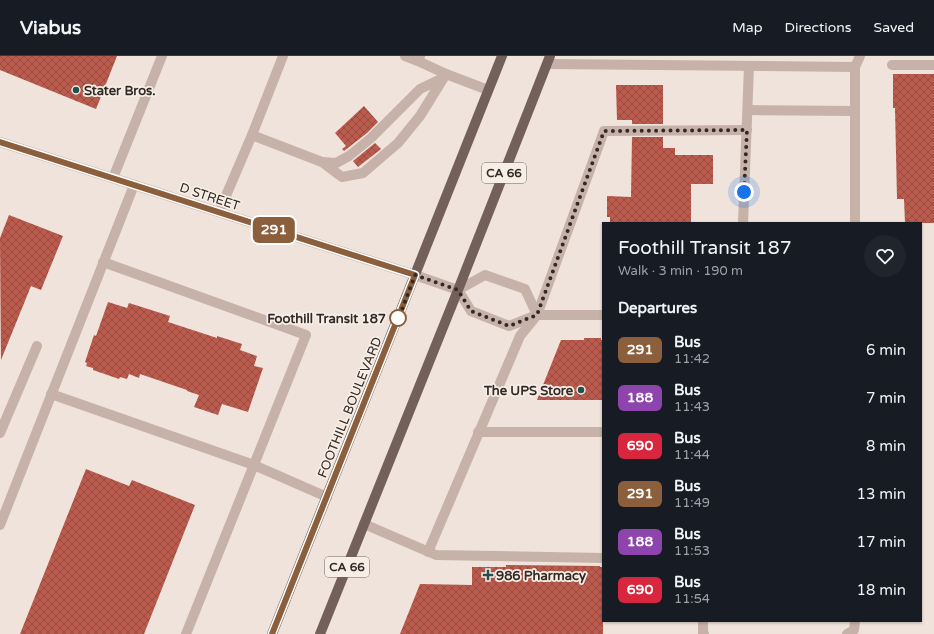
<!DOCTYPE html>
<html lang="en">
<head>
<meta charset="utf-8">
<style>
	:root { --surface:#171b24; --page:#20242c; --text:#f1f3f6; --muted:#9ea1a6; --line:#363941 }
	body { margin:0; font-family:"Varela Round",sans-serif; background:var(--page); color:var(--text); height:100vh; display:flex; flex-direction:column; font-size:15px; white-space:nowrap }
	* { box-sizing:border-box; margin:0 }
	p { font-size:13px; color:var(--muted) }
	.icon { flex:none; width:22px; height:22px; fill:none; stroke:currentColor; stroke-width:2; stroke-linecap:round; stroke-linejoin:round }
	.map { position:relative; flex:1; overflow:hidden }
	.side { position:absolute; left:602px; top:166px; width:320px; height:400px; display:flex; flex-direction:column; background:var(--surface); border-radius:0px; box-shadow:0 1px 3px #0004 }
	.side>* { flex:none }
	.badge { padding:0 8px; border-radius:6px; font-size:14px; line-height:26px }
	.you { position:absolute; width:20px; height:20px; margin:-10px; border:3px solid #fff; border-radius:50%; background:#1a73e8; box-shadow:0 0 0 6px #1a73e833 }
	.map>.badge { position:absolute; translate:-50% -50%; box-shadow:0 0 0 2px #fff }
	h2 { padding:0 16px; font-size:15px; line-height:36px }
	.round { display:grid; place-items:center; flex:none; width:42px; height:42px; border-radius:21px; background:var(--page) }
	.headline { display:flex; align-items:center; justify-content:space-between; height:68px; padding:0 16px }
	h1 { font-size:19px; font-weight:600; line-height:30px }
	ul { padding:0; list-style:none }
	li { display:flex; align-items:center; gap:12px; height:48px; padding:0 16px }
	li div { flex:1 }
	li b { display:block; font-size:15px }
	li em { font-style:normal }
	li .badge { min-width:44px; font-weight:700; text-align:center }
	header { display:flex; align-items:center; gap:24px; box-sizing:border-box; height:56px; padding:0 20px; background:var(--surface); border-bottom:1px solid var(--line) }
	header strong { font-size:19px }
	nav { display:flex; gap:22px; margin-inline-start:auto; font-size:14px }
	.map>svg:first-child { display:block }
	.building { fill:url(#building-cross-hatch) }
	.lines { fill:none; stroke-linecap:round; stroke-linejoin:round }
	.minor { stroke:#c6b2a8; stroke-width:10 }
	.major { stroke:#74605a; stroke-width:10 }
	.line-casing { stroke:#fff; stroke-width:9 }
	.line { stroke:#8b5e3c; stroke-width:6 }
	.walk { stroke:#332a27; stroke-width:4; stroke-dasharray:0 7.2 }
	.poi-dot { fill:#21514e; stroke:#f7eee6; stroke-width:1.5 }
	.stop-dot { fill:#fff; stroke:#8b5e3c; stroke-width:2 }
	.labels { text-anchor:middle; stroke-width:3.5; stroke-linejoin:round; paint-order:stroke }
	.shield { fill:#f7eee6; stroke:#6e6560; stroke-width:1 }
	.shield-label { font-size:12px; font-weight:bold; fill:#332a27 }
	.poi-label { font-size:13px; font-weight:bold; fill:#332a27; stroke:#f7eee6; text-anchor:start }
	.street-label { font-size:13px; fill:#332a27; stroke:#f7eee6 }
	.stop-label { font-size:13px; font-weight:bold; fill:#332a27; stroke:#f7eee6; text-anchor:end }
</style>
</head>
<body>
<header>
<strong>Viabus</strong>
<nav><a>Map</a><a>Directions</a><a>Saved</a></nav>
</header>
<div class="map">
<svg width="934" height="578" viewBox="0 0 934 578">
	<defs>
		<pattern id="building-cross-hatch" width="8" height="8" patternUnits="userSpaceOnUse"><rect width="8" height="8" fill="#ba5b4d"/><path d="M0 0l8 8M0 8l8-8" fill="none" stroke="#984b40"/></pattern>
	</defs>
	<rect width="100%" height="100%" fill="#efe3db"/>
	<g class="building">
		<path d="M0,0H117L96,53L0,14Z"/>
		<path d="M893,18H934V167H905L904,143H897L895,52H893Z"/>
		<path d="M616,29H663V68H632V64H617Z"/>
		<path d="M364,50L378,66L367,77L344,95L342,93L346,90L335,77Z"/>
		<path d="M632,81H663V92H675V99H713V128H691V167H610V161H607V140L631,141Z"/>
		<path d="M375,87L381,93L358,111L353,105Z"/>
		<path d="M9,159L63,180L41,234L31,230L1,304L0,182Z"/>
		<path d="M108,246L127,252L129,247L170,260L168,266L217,282V280L242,288L240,294L257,300L254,310L263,312L248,356L222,348L218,359L194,351L199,339L187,335V334L140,318L139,322L129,318L127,323L120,321L119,323L93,314V312L86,310L87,307L85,306L94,279L96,280Z"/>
		<path d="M584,282H601V284H603V344H537L561,284H584Z"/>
		<path d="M86,413L129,430L132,424L195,449L144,578H20Z"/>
		<path d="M506,509L600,510V511H603V578H400L420,528L472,529V511H506Z"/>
	</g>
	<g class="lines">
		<g class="minor">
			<path d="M405,0L418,5"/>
			<path d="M420,0L418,5L446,18L488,34"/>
			<path d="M547,8L855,11L860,0"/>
			<path d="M892,9H934"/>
			<path d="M855,11V167"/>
			<path d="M748,54L855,55"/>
			<path d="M252,79L322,106L342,121L363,117L398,87L420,60L446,18"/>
			<path d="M0,86L415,219L458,234"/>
			<path d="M322,106L336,107L349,100L371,82L420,33L443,22"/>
			<path d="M113,122L162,0"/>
			<path d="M219,156L252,79L283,0"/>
			<path d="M743,167L749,10"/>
			<path d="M103,206L306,279L186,578"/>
			<path d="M458,234L471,255L509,270L537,259H603"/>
			<path d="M458,234L485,219L525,233L537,259"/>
			<path d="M51,338L254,409L327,441"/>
			<path d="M478,376H603"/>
			<path d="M0,377L37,290"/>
			<path d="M364,468L436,499L603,502"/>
			<path d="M0,469L134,129"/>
			<path d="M428,496L520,280L537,259L604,75L747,74"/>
			<path d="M703,565V577L704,578"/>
			<path d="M847,578L854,574L855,565"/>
		</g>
		<g class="major">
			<path d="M272,578L502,0"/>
			<path d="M320,578L458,234L550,0"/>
		</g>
	</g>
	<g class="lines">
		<g class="line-casing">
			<path id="line" d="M0,86L415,219L272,578"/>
		</g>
		<use href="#line" class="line"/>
		<path class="walk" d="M398,262V264L415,219L458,234L471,255L509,270L537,259L604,75L747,74L744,136"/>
	</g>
	<g class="poi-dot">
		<circle cx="76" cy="34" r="4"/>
		<circle cx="581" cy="334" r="4"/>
		<path d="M486 513h4v4h4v4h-4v4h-4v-4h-4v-4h4z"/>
	</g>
	<circle class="stop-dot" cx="398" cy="262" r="8"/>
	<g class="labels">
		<g class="shield">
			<rect x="482" y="107" width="44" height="20" rx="3"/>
			<rect x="325" y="501" width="44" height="20" rx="3"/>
		</g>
		<g class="shield-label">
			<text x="504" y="121">CA 66</text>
			<text x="347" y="515">CA 66</text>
		</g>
		<g class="poi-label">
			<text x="84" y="39">Stater Bros.</text>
			<text x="573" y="339" text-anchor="end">The UPS Store</text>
			<text x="496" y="524">986 Pharmacy</text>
		</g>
		<g class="street-label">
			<text transform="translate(210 140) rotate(18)" y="5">D STREET</text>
			<text transform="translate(349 351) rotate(-68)" y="5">FOOTHILL BOULEVARD</text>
		</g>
		<g class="stop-label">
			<text x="386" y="267">Foothill Transit 187</text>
		</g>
	</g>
</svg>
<div class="you" style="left:744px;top:136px"></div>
<b class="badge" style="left:274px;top:174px;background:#8b5e3c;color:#fff">291</b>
<section class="side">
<div class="headline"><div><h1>Foothill Transit 187</h1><p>Walk · 3 min · 190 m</p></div><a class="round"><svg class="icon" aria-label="heart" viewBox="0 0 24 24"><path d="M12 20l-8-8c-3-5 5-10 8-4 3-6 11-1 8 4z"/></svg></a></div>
<h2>Departures</h2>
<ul>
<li><span class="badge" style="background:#8b5e3c;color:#fff">291</span><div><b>Bus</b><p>11:42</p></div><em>6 min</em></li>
<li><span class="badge" style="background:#8e44ad;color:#fff">188</span><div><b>Bus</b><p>11:43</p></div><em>7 min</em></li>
<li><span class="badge" style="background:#d7263d;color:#fff">690</span><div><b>Bus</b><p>11:44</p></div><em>8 min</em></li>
<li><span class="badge" style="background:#8b5e3c;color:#fff">291</span><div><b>Bus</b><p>11:49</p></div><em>13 min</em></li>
<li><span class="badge" style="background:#8e44ad;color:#fff">188</span><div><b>Bus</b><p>11:53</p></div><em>17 min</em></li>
<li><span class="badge" style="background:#d7263d;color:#fff">690</span><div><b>Bus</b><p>11:54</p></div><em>18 min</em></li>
</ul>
</section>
</div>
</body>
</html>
